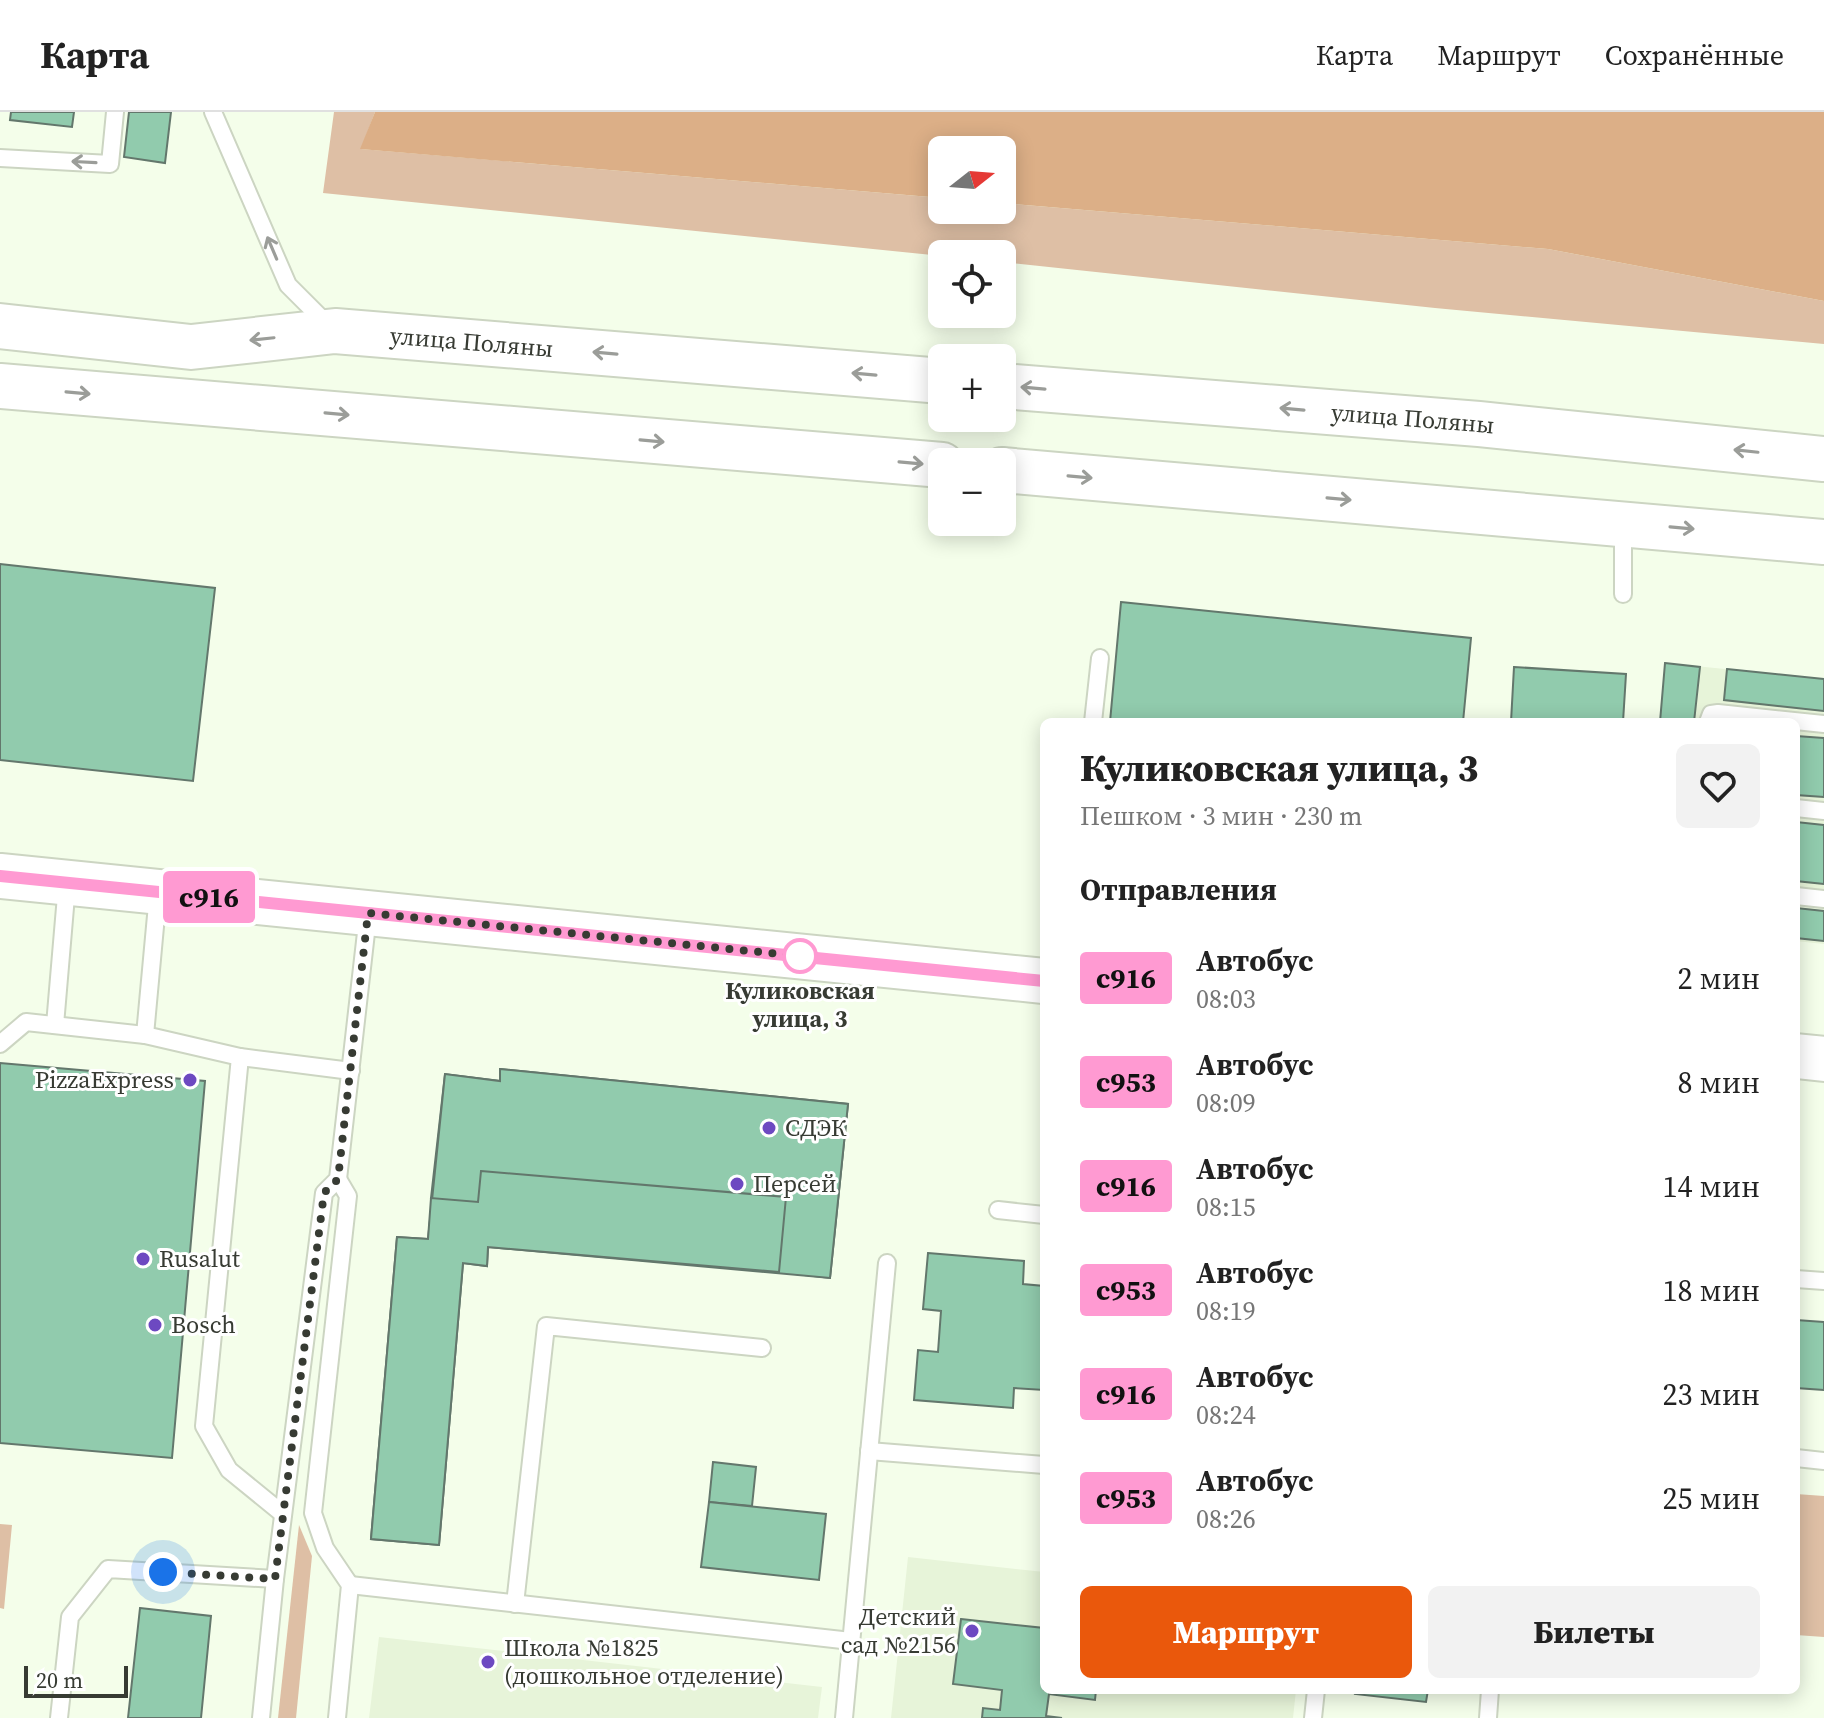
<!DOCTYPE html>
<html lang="ru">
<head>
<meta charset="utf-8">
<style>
	:root { --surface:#fff; --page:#f2f2f2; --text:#222; --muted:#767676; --line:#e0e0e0; --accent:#ea580c }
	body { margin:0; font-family:"Source Serif 4",serif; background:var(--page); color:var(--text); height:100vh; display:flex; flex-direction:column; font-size:30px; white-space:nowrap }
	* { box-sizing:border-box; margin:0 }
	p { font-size:26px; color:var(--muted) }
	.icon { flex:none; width:44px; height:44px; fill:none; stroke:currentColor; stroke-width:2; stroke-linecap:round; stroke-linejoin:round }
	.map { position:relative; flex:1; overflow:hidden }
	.side { position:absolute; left:1040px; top:606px; width:760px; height:976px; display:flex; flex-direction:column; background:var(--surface); border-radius:12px; box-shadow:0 4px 20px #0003 }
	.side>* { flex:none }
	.badge { padding:0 16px; border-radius:6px; font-size:28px; line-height:52px }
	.needle { width:52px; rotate:73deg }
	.tools { position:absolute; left:928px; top:24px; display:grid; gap:16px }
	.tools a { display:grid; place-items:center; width:88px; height:88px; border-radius:12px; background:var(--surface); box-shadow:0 4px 20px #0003; font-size:40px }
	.scale { position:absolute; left:24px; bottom:20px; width:104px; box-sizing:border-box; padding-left:8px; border:4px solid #373b33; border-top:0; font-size:22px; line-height:28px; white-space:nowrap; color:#373b33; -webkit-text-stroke:6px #fff; paint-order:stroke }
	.you { position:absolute; width:40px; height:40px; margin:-20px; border:6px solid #fff; border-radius:50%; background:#1a73e8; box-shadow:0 0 0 12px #1a73e833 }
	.map>.badge { position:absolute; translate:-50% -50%; box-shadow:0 0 0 4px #fff }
	h2 { padding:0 40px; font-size:30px; line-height:72px }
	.round { display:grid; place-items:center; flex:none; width:84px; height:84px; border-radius:12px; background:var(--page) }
	.headline { display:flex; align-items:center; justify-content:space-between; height:136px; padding:0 40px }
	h1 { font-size:38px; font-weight:800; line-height:60px }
	.primary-button { display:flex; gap:16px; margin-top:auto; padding:16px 40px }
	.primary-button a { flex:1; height:92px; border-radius:12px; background:var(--accent); color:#fff; font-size:32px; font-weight:800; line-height:92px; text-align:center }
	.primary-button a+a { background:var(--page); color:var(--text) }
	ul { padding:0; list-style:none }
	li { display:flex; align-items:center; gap:24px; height:104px; padding:0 40px }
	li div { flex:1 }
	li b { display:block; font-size:30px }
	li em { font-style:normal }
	li .badge { min-width:88px; font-weight:700; text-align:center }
	header { display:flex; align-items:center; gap:48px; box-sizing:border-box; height:112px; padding:0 40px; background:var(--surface); border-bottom:2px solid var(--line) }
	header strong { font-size:38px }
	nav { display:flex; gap:44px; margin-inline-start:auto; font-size:28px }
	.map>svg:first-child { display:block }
	.built { fill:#e7f4d9 }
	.green { fill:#debfa5 }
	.forest { fill:#dcaf87 }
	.building { fill:#91cbad; stroke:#63776c; stroke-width:2 }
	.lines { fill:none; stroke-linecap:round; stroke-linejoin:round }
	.lane-casing { stroke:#ccd5c2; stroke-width:20 }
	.secondary-casing { stroke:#ccd5c2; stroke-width:48 }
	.lane { stroke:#fff; stroke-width:16 }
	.secondary { stroke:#fff; stroke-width:44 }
	.oneway { stroke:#9b9d99 }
	.line-casing { stroke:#fff; stroke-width:18 }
	.line { stroke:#ff9ad2; stroke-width:12 }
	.walk { stroke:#373b33; stroke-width:8; stroke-dasharray:0 14.4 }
	.stop-dot { fill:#fff; stroke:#ff9ad2; stroke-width:4 }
	.poi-dot { fill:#6d49c1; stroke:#fff; stroke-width:3 }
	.labels { text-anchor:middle; stroke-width:6; stroke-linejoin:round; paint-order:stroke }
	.street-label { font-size:24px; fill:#373b33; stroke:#fff }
	.stop-label { font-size:24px; font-weight:bold; fill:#373b33; stroke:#fff }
	.poi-label { font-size:24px; fill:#373b33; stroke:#fff; text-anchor:start }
</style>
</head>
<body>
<header>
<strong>Карта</strong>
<nav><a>Карта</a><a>Маршрут</a><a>Сохранённые</a></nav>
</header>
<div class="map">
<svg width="1824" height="1606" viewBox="0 0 1824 1606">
	<rect width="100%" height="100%" fill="#f4feea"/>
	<g class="built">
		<path d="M1665,551L1824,567V832L1796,829V610H1660Z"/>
		<path d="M908,1445L1044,1460V1578H1296L1293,1606H891Z"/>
		<path d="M379,1525L822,1575L818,1606H369Z"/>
	</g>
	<g class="green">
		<path d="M334,0H375L361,37L942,86V98H1002V91L1548,137L1824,189V232L1435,196L1002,150V142H942V144L323,81Z"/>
		<path d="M1796,1382L1824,1384V1525L1796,1523Z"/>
		<path d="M0,1412L12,1413L4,1497L0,1496Z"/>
		<path d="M299,1413L312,1444L296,1606H278Z"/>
	</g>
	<path class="forest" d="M375,0H1824V189L1548,137L1002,91V38H942V86L360,37Z"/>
	<g class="building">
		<path d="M11,0H74L72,15L10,8Z"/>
		<path d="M129,0H171L165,51L124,45Z"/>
		<path d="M0,452L215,476L193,669L0,648Z"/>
		<path d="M1121,490L1471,526L1463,610H1110Z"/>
		<path d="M1665,551L1700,555L1694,610H1660Z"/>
		<path d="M1514,555L1626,562L1623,610H1511Z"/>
		<path d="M1727,557L1824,567V599L1724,588Z"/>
		<path d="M1796,624L1824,626V685L1796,683Z"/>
		<path d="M1796,710L1824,713V772L1796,769Z"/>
		<path d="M1796,796L1824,799V829L1796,826Z"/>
		<path d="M0,951L205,969L172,1346L0,1331Z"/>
		<path d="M500,957L848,992L830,1166L779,1160L786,1085L481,1059L478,1090L431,1086L445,962L500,969Z"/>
		<path d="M500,957L848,992L830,1166L488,1135L487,1154L463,1151L439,1433L371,1427L397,1125L428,1127L445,962L500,969Z"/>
		<path d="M481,1059L786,1085L779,1160L488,1135L487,1154L463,1151L439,1433L371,1427L397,1125L428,1127L431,1086L478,1090Z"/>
		<path d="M928,1141L1024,1149L1023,1172L1044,1174V1278L1014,1276L1013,1296L914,1288L918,1238L938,1240L941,1199L923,1197Z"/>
		<path d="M1796,1208L1824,1210V1278L1796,1276Z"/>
		<path d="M713,1350L756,1355L752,1394L709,1390Z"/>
		<path d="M709,1390L826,1402L819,1468L701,1455Z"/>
		<path d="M140,1496L211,1504L201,1606H128Z"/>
		<path d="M961,1507L1044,1516V1578H1096L1095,1588L1049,1582L1046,1604L1062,1606H982L983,1596L1000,1598L1002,1578L953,1572Z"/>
		<path d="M1356,1578H1428L1426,1590L1355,1582Z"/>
	</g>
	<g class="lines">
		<g class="lane-casing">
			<g id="lane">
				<path d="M213,0L288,173L328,213"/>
				<path d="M0,46L110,52L115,0"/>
				<path d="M1623,482V412"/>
				<path d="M1093,610L1100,546"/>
				<path d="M1708,610L1711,602L1718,601L1824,612"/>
				<path d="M1796,696L1824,699"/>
				<path d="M1796,784L1824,787"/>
				<path d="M55,913L67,772"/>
				<path d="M145,923L158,782"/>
				<path d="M0,932L26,910L145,923L240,945"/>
				<path d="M998,1098L1044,1103"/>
				<path d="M1796,1167L1824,1169"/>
				<path d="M869,1339L1044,1353"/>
				<path d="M1796,1346L1824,1349"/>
				<path d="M283,1402L229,1358L204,1314L240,945L351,959"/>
				<path d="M350,1473L851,1529"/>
				<path d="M515,1492L546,1214L762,1236"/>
				<path d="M59,1606L70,1505L108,1457L275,1467"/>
				<path d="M261,1606L275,1467L324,1081L338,1067L368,803"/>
				<path d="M337,1606L350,1473L325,1436L313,1401L348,1084L338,1067"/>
				<path d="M844,1606L887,1151"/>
				<path d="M1313,1606L1316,1578"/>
				<path d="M1488,1606L1490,1578"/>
			</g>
		</g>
		<g class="secondary-casing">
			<g id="secondary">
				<path id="s1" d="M0,214L191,235L335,219L942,269"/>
				<path d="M0,274L942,353"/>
				<path id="s2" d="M1002,274L1479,312L1824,347"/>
				<path d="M1002,358L1824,430"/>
				<path d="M0,764L1044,869"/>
				<path d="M1796,944L1824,947"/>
			</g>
		</g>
		<use href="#lane" class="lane"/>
		<use href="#secondary" class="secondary"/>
	</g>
	<defs><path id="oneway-shaft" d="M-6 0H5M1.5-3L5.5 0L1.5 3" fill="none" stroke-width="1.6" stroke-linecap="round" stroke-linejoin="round" transform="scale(2)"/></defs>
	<g class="oneway">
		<use href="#oneway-shaft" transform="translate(84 50) rotate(-177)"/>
		<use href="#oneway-shaft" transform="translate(272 136) rotate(-113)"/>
		<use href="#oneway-shaft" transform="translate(262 227) rotate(174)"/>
		<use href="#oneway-shaft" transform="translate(605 241) rotate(-175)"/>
		<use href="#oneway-shaft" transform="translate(864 262) rotate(-175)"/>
		<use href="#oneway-shaft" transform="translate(1033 276) rotate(-175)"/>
		<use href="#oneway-shaft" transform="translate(78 281) rotate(5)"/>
		<use href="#oneway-shaft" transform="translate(1292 297) rotate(-175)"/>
		<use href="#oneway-shaft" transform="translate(337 302) rotate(5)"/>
		<use href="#oneway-shaft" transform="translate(652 329) rotate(5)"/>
		<use href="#oneway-shaft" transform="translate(1746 339) rotate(-174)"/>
		<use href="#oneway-shaft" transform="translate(911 351) rotate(5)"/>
		<use href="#oneway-shaft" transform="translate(1080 365) rotate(5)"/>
		<use href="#oneway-shaft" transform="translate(1339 387) rotate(5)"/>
		<use href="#oneway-shaft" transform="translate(1682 416) rotate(5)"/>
	</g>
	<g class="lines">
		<g class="line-casing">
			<path id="line" d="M0,764L1044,869"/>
		</g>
		<use href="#line" class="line"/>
		<path class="walk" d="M163,1460L275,1467L324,1081L338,1067L368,801L800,844"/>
	</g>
	<circle class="stop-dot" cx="800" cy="844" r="16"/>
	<g class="poi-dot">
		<circle cx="190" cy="968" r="8"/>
		<circle cx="769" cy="1016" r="8"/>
		<circle cx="737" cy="1072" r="8"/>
		<circle cx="143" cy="1147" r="8"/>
		<circle cx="155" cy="1213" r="8"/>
		<circle cx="972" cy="1519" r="8"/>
		<circle cx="488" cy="1550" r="8"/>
	</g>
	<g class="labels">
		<g class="street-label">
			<text dy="8" stroke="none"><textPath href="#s1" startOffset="474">улица Поляны</textPath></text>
			<text dy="8" stroke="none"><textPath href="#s2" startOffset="412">улица Поляны</textPath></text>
		</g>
		<g class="stop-label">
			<text x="800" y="887">Куликовская<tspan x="800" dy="28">улица, 3</tspan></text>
		</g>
		<g class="poi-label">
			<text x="174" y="976" text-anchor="end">PizzaExpress</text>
			<text x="785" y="1024">СДЭК</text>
			<text x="753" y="1080">Персей</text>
			<text x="159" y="1155">Rusalut</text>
			<text x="171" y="1221">Bosch</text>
			<text x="956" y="1513" text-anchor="end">Детский<tspan x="956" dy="28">сад №2156</tspan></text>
			<text x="504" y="1544">Школа №1825<tspan x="504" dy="28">(дошкольное отделение)</tspan></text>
		</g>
	</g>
</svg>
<div class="tools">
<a><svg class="needle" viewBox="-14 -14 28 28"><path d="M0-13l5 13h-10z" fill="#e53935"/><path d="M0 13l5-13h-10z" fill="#767676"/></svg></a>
<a><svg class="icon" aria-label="locate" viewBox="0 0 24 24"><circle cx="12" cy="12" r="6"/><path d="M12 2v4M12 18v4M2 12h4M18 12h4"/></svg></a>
<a>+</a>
<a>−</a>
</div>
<div class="scale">20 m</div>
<div class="you" style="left:163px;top:1460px"></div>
<b class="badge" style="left:209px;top:785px;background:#ff9ad2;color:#111">с916</b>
<section class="side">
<div class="headline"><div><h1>Куликовская улица, 3</h1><p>Пешком · 3 мин · 230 m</p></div><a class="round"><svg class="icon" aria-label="heart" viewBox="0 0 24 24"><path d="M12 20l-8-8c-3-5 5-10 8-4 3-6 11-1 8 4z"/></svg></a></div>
<h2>Отправления</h2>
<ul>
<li><span class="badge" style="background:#ff9ad2;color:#111">с916</span><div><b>Автобус</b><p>08:03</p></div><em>2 мин</em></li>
<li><span class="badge" style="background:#ff9ad2;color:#111">с953</span><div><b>Автобус</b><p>08:09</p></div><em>8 мин</em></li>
<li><span class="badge" style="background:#ff9ad2;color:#111">с916</span><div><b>Автобус</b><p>08:15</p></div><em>14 мин</em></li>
<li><span class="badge" style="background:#ff9ad2;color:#111">с953</span><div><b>Автобус</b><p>08:19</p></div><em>18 мин</em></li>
<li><span class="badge" style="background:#ff9ad2;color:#111">с916</span><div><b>Автобус</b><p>08:24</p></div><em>23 мин</em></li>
<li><span class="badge" style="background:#ff9ad2;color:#111">с953</span><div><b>Автобус</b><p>08:26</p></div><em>25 мин</em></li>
</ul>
<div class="primary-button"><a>Маршрут</a><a>Билеты</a></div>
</section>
</div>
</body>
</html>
